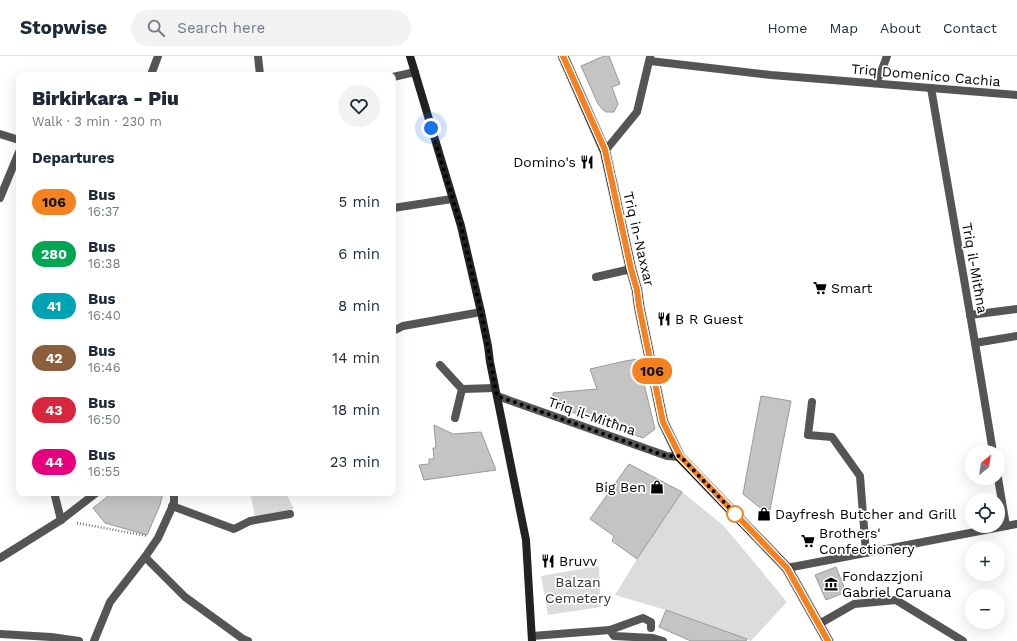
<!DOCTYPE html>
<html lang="en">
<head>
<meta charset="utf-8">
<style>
	:root { --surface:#fff; --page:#f2f2f3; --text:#1f2937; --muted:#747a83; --line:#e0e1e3 }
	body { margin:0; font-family:"Work Sans",sans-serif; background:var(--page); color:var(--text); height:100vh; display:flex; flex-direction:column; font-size:15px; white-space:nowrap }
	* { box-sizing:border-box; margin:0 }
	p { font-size:13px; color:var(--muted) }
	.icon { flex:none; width:22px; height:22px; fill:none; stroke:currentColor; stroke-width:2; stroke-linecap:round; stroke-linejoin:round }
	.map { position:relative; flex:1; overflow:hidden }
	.panel { position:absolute; left:16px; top:16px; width:380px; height:424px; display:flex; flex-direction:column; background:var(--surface); border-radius:8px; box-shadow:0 4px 16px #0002 }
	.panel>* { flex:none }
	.badge { padding:0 8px; border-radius:13px; font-size:14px; line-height:26px }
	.needle { width:26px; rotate:30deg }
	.buttons { position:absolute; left:965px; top:389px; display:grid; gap:8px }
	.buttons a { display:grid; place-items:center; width:40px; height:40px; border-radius:50%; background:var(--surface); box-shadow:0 4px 16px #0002; font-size:20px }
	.you { position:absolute; width:20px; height:20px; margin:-10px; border:3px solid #fff; border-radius:50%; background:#1a73e8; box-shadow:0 0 0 6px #1a73e833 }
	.map>.badge { position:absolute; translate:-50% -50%; box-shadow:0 0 0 2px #fff }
	h2 { padding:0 16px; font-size:15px; line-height:36px }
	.round { display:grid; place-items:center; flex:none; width:42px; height:42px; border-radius:21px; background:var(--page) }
	.summary { display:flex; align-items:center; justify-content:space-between; height:68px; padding:0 16px }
	h1 { font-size:19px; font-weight:800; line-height:30px }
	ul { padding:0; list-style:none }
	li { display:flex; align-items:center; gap:12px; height:52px; padding:0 16px }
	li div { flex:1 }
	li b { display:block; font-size:15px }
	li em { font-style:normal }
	li .badge { min-width:44px; font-weight:700; text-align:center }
	header { display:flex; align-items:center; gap:24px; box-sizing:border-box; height:56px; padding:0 20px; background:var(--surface); border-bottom:1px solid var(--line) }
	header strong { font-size:19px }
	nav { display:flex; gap:22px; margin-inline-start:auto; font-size:14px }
	.search { width:280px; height:36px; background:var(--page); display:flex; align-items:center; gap:10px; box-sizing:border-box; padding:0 14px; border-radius:22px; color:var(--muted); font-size:15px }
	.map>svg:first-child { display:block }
	.green { fill:#dcdcdc }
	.building { fill:#c4c4c4; stroke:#999 }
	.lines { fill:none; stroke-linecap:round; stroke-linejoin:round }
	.primary-casing { stroke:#dbdbdb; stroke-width:12 }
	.path { stroke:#777; stroke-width:2.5; stroke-dasharray:1 2; stroke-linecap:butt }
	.service { stroke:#555; stroke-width:8 }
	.minor { stroke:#555; stroke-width:8 }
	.secondary { stroke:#222; stroke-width:8 }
	.primary { stroke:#000; stroke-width:10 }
	.line-casing { stroke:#fff; stroke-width:9 }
	.line { stroke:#f58220; stroke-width:6 }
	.walk { stroke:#000; stroke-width:4; stroke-dasharray:0 7.2 }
	.stop-dot { fill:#fff; stroke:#f58220; stroke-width:2 }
	.labels { text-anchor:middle; stroke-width:3.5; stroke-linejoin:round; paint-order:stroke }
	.street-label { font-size:14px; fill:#000; stroke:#fff }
	.poi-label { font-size:14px; fill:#000; stroke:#fff; text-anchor:start }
	.park-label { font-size:14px; fill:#333; stroke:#fff }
</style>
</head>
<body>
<header>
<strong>Stopwise</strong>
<div class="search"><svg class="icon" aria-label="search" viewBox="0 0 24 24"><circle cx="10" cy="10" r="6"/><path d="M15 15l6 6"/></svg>Search here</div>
<nav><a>Home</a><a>Map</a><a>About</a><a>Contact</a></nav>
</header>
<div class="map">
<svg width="1017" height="585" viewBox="0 0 1017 585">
	<rect width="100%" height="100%" fill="#fff"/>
	<g class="green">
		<path d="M682,436L723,469L787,546L751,585L666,554L615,539L637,503Z"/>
		<path d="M243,437H286L294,453L255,461L251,441Z"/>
		<path d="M599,510L601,551L548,559L541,520Z"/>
	</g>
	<g class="building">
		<path d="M604,0H609L620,28L612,31L618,48L614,56H606L603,54L598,48L581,10Z"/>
		<path d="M638,303L655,373L643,382L553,349V337L597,333L590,313L625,305Z"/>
		<path d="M761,340L791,345L769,459L743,438Z"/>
		<path d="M434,369L453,378L481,376L496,414L424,424L419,409L429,408V403H434L433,392H436Z"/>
		<path d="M629,408L682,436L637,503L612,485L614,480L590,463Z"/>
		<path d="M112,437H163L160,449L147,479L105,467L93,452Z"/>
		<path d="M836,511L846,536L826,544L815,519Z"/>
		<path d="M666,554L747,583L746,585H691L659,571Z"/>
	</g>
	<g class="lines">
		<g class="primary-casing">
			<path id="primary" d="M563,0L605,95L631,213L637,234L639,250L663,366L680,401L787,512L828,585"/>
		</g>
		<path class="path" d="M77,467L147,480"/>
		<g class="service">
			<path d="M596,221L631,213"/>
			<path d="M440,309L462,333L455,362"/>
			<path d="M462,333L495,332"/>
			<path d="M812,346L808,379L832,381L860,420L866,497"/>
			<path d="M55,440L61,464"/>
			<path d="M172,450L234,473L250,465L290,458"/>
			<path d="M651,572V566L643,562L610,574L614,580L653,582L663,585"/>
			<path d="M532,580L610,574"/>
		</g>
		<g class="minor">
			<path d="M258,0L260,19"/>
			<path d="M650,5L771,19L1017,39"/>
			<path d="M151,19L158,0"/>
			<path d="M393,21L415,16"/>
			<path d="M875,27L880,19L887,0"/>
			<path d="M931,32L975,287L993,396"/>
			<path d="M0,78L19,84"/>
			<path d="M605,95L637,56L650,1"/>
			<path d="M0,142L19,96"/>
			<path d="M393,152L452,143"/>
			<path d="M970,259L1017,253"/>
			<path d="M393,275L403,270L481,256"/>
			<path d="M975,287L1017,280"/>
			<path d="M497,340L667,400L680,401"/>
			<path d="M998,422L1006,470"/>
			<path d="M145,501L185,541L243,583L248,585"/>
			<path d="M0,502L61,464L96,437"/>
			<path d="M787,512L1017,468"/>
			<path d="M819,568L854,548L896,544L963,585"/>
			<path d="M0,578L51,581L79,585"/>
			<path d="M94,585L110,546L145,501L158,482L174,447V437"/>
		</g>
		<path class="secondary" d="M410,0L461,170L481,256L488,290L490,306L526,484L532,585"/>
		<use href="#primary" class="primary"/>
	</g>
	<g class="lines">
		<g class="line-casing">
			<path id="line" d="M563,0L605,94L631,213L637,234L639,250L663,366L680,400L787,512L828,585"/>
		</g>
		<use href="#line" class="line"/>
		<path class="walk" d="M431,72L461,170L481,256L497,340L666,400H680L739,462L735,458"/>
	</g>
	<defs>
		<g id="restaurant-bare" transform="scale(1.08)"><path d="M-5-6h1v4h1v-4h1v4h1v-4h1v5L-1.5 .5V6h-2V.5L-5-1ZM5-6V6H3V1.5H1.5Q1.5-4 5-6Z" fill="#000" stroke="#fff" stroke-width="2.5" paint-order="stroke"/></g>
		<g id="supermarket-bare" transform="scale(1.08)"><path d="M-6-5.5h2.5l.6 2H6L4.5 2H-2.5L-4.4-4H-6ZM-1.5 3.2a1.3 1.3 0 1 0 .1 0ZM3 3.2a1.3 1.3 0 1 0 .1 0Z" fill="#000" stroke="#fff" stroke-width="2.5" paint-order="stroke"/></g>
		<g id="shop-bare" transform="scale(1.08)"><path d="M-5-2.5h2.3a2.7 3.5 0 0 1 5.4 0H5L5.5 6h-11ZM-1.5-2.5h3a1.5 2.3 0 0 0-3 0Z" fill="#000" stroke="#fff" stroke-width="2.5" paint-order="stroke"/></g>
		<g id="museum-bare" transform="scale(1.08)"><path d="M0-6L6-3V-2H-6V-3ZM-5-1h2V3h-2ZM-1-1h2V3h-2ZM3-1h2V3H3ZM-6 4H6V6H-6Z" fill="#000" stroke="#fff" stroke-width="2.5" paint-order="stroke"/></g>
	</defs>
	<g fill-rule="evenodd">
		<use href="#restaurant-bare" x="587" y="106"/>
		<use href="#supermarket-bare" x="820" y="232"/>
		<use href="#restaurant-bare" x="664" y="263"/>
		<use href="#shop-bare" x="657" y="431"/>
		<use href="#shop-bare" x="764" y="458"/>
		<use href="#supermarket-bare" x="808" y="485"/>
		<use href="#restaurant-bare" x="548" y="505"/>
		<use href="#museum-bare" x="831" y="528"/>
	</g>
	<circle class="stop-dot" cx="735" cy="458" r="8"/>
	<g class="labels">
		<g class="street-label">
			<text transform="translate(926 19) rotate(5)" y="5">Triq Domenico Cachia</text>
			<text transform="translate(639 183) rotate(77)" y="5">Triq in-Naxxar</text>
			<text transform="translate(975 212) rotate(80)" y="5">Triq il-Mitħna</text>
			<text transform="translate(592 360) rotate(19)" y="5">Triq il-Mitħna</text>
		</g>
		<g class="poi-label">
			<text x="576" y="111" text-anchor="end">Domino's</text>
			<text x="831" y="237">Smart</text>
			<text x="675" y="268">B R Guest</text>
			<text x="646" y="436" text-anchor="end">Big Ben</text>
			<text x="775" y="463">Dayfresh Butcher and Grill</text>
			<text x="819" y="482">Brothers'<tspan x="819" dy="16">Confectionery</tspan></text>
			<text x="559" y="510">Bruvv</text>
			<text x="842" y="525">Fondazzjoni<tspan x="842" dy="16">Gabriel Caruana</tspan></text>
		</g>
		<g class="park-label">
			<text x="578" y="531">Balzan<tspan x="578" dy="16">Cemetery</tspan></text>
		</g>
	</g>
</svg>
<div class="buttons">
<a><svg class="needle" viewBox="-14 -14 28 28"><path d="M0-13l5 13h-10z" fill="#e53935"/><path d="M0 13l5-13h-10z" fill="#747a83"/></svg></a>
<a><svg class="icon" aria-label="locate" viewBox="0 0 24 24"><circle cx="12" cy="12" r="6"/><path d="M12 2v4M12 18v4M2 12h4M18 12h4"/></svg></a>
<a>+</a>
<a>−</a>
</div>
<div class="you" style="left:431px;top:72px"></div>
<b class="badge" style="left:652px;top:315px;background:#f58220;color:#111">106</b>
<section class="panel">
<div class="summary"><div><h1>Birkirkara - Piu</h1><p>Walk · 3 min · 230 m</p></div><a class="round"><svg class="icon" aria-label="heart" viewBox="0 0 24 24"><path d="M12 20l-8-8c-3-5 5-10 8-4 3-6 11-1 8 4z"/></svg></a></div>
<h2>Departures</h2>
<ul>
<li><span class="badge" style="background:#f58220;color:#111">106</span><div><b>Bus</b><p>16:37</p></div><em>5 min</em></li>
<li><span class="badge" style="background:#00a651;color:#fff">280</span><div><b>Bus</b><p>16:38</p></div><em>6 min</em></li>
<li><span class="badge" style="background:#00a3b4;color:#fff">41</span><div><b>Bus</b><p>16:40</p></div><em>8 min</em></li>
<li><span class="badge" style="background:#8b5e3c;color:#fff">42</span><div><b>Bus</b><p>16:46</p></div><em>14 min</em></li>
<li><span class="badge" style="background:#d7263d;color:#fff">43</span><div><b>Bus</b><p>16:50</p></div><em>18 min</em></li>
<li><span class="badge" style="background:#e6007e;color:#fff">44</span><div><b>Bus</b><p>16:55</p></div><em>23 min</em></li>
</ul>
</section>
</div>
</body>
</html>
